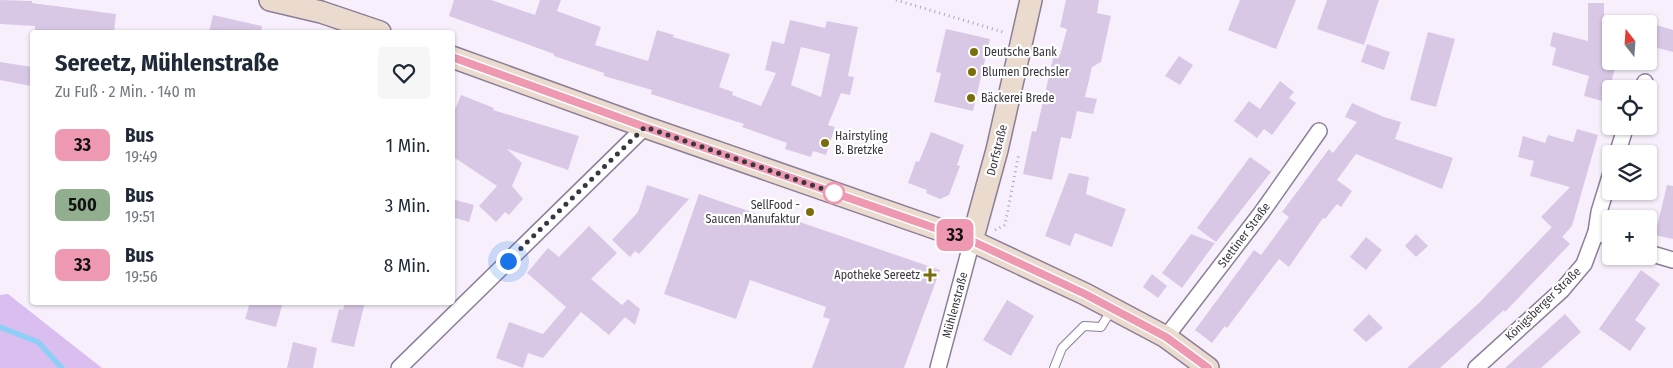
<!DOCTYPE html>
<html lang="de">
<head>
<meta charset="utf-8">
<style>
	:root { --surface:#fff; --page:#f6f6f7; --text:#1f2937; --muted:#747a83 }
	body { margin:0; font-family:"Fira Sans Condensed",sans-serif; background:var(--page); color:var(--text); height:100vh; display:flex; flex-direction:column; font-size:19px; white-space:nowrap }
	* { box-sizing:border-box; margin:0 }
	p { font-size:16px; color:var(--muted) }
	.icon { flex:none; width:28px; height:28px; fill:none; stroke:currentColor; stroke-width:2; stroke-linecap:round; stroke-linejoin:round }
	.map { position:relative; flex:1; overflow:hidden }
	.sheet { position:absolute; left:30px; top:30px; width:425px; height:275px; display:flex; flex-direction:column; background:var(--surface); border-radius:5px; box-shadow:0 1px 4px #0004 }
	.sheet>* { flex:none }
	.badge { padding:0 10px; border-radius:8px; font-size:18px; line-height:32px }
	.needle { width:32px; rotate:343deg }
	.tools { position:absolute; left:1602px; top:15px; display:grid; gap:10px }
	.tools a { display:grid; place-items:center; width:55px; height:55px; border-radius:5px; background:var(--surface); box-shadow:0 1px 4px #0004; font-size:25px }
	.you { position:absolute; width:25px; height:25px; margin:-12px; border:4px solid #fff; border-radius:50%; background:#1a73e8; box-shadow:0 0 0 8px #1a73e833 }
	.map>.badge { position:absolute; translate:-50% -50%; box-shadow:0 0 0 2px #fff }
	.round { display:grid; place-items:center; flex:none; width:52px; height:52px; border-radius:5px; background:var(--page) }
	.overview { display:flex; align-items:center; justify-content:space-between; height:85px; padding:0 25px }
	h1 { font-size:24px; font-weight:700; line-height:38px }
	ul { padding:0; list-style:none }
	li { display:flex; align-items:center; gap:15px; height:60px; padding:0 25px }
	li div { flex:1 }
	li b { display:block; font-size:19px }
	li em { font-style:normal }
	li .badge { min-width:55px; font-weight:700; text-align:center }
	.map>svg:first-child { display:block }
	.green { fill:#dabef0 }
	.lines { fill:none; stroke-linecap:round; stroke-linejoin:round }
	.stream { stroke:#8ecff7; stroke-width:5.5 }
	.building { fill:#d8c8e5; fill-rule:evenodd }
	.lane-casing { stroke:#8d7e98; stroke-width:10 }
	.street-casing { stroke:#8d7e98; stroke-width:18 }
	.secondary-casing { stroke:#8d7e98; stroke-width:24 }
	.path { stroke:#ada7b2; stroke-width:3; stroke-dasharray:1 4; stroke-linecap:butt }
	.lane { stroke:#fff; stroke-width:8 }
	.street { stroke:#fff; stroke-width:15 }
	.secondary { stroke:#ebdace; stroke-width:21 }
	.line-casing { stroke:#fff; stroke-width:11 }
	.line { stroke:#ee98b2; stroke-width:8 }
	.walk { stroke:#3b3540; stroke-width:5; stroke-dasharray:0 9 }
	.poi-dot { fill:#796e0b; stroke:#fff; stroke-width:2 }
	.stop-dot { fill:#fff; stroke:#ee98b2; stroke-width:2.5 }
	.labels { text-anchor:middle; stroke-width:4.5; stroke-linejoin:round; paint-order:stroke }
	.poi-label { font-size:12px; fill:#3b3540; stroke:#fff; text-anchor:start }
	.street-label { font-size:12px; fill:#3b3540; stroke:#fff }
</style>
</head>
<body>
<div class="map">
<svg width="1673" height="368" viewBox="0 0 1673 368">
	<rect width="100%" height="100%" fill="#f7f0fc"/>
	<path class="green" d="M8,294L102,368H0V295Z"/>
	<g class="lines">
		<path class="stream" d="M0,327L38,342L62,368"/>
	</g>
	<g class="building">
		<path d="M0,0L32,1V3L116,14L114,32H35V26L0,24Z"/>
		<path d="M454,0H491L535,15L540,0H561L557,11L601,27L595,45L648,61L657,30L674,35L673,37L730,54L719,87L733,92L732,95L761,106L776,73L765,70L772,41L784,44L790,20L825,28L827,21L858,27L848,76L854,77L850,95L841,93L828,125L835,127L826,155L813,151L811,157L785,149L787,143L742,127L744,124L651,94L652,90L604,76V73L554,56V54L449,16ZM801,47L830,54L821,97L791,85Z"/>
		<path d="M1066,0H1099L1097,13L1111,16L1101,62L1092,67L1085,97L1097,99L1093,114L1077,111L1071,139L1061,137L1052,180L1023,174L1032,131L1036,132L1054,54L1060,55L1067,29L1060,27Z"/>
		<path d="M1240,0H1296L1276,49L1228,30Z"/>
		<path d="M1327,0H1379L1364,45L1317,29Z"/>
		<path d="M1588,3H1604V23L1611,19V61H1617L1606,102L1584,96L1589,76L1552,65L1556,48L1550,46L1553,32L1588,41Z"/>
		<path d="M213,15L262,26L261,32H209Z"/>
		<path d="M1656,25L1673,30V52L1650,46Z"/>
		<path d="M946,29L990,39L973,111L934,102L941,73L936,72Z"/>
		<path d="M1428,32L1455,39L1436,107L1410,100Z"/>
		<path d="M1367,44L1390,52L1384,70L1361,62Z"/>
		<path d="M1179,56L1193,65L1180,85L1165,76Z"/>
		<path d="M0,62L32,67L31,86L0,80Z"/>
		<path d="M1280,81L1294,92L1289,98L1296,103L1272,135L1264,129L1257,138L1234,121L1249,101L1260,109Z"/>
		<path d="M461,95L494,108L493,110L579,136L568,170L507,149L522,163L512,186L523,199L509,215L505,212L496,222L479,206L497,186L452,156V117Z"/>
		<path d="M1352,103L1384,117L1401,122L1395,139L1453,158L1442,189L1356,154L1337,180L1352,191L1341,207L1337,204L1325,219L1323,218L1289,267L1279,259L1227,328L1225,326L1212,343L1195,330L1254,250L1261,255L1289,217L1282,212L1329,149L1333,153L1357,122L1345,117Z"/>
		<path d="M1577,129L1598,135L1572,226L1562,237L1541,217L1570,187L1530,176L1534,161L1518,157L1523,136L1545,143L1548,135L1573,142Z"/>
		<path d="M931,132L964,145L957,165L960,166L949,195L940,199L926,193L927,190L908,183L916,161L919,162Z"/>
		<path d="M1250,157L1271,172L1216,242L1197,228Z"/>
		<path d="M1069,173L1089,177L1086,194L1126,209L1112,247L1075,233L1070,246L1045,236Z"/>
		<path d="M647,185L689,199L639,254L635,251L630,257L612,240L638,212Z"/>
		<path d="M1667,185L1673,186V239L1655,235Z"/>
		<path d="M699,194L792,226L794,220L940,270L904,368H812L830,319L823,317L826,307L750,280L736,319L664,294Z"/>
		<path d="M452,199L474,205L469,222L452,217Z"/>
		<path d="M589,226L617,253L591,279L622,305L628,299L640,309L635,325L625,317L609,335L581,312L543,358L528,353L523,368L496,358L509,322L543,334L566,307L527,273L548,248L559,257Z"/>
		<path d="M1552,227L1570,244L1505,312L1504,310L1440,368H1407L1479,303Z"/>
		<path d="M1191,234L1215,243L1182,288L1162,273Z"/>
		<path d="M1416,234L1428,246L1416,257L1405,246Z"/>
		<path d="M1366,237L1382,250L1366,270L1350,257Z"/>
		<path d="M1641,270L1660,284L1635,320L1646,328L1630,351L1599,329Z"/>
		<path d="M1152,274L1167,286L1158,298L1143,287Z"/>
		<path d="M1007,300L1034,316L1011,356L983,340Z"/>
		<path d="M250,302H283L276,327L245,319Z"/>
		<path d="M345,302H365L354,347L331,342L339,309L343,310Z"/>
		<path d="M1369,314L1383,328L1366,342L1353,330Z"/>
		<path d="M1565,314L1581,332L1541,368H1505Z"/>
		<path d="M293,342L317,348L313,368H287Z"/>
	</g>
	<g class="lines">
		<g class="lane-casing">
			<path id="lane" d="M1054,368L1062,348L1084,326L1101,327L1112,309"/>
		</g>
		<g class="street-casing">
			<g id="street">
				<path d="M1642,89L1645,82"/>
				<path d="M1617,154L1626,126"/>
				<path d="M1596,232L1611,238"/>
				<path d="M1649,253L1673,260"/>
				<path d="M1166,337L1262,212L1319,131"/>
				<path d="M399,368L645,127"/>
				<path d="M938,368L972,241"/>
				<path d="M1476,368L1562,290L1584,264L1596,232L1599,212L1611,173"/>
			</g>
		</g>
		<g class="secondary-casing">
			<g id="secondary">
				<path d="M270,0L321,12L380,32"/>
				<path d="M452,57L645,127L972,241L1085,294L1166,337L1208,368"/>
				<path d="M972,241L997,150L1031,0"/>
			</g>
		</g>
		<g class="path">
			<path d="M896,0L1003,32"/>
			<path d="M995,230L1005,225L1019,153"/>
		</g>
		<use href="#lane" class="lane"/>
		<use href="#street" class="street"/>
		<use href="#secondary" class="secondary"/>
	</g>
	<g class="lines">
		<g class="line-casing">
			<path id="line" d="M452,57L645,127L972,241L1085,294L1166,337L1208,368"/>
		</g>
		<use href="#line" class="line"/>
		<path class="walk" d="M508,261L645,127L843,196L834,193"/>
	</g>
	<g class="poi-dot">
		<circle cx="974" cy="52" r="5"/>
		<circle cx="972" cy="72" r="5"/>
		<circle cx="971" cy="98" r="5"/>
		<circle cx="825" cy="143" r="5"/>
		<circle cx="810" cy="212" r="5"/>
		<path d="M927.5 267.5h5v5h5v5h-5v5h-5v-5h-5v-5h5z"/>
	</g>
	<circle class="stop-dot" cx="834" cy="193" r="10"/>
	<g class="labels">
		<g class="poi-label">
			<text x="984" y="56">Deutsche Bank</text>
			<text x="982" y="76">Blumen Drechsler</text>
			<text x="981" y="102">Bäckerei Brede</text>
			<text x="835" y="140">Hairstyling<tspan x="835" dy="14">B. Bretzke</tspan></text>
			<text x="800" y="209" text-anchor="end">SellFood -<tspan x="800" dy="14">Saucen Manufaktur</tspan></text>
			<text x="920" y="279" text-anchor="end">Apotheke Sereetz</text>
		</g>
		<g class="street-label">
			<text transform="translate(997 150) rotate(-76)" y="4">Dorfstraße</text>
			<text transform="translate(1244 235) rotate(-53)" y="4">Stettiner Straße</text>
			<text transform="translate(1543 304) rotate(-44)" y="4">Königsberger Straße</text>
			<text transform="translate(955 305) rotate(-75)" y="4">Mühlenstraße</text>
		</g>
	</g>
</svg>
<div class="tools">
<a><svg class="needle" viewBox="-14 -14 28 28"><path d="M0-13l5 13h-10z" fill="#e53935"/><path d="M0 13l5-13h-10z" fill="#747a83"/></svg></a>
<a><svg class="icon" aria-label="locate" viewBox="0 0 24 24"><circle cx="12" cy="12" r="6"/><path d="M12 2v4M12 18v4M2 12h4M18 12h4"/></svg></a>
<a><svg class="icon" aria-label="layers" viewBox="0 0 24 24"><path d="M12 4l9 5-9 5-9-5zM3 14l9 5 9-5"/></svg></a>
<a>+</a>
</div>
<div class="you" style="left:508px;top:261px"></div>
<b class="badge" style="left:955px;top:235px;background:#ee98b2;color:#111">33</b>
<section class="sheet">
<div class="overview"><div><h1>Sereetz, Mühlenstraße</h1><p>Zu Fuß · 2 Min. · 140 m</p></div><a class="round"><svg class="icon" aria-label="heart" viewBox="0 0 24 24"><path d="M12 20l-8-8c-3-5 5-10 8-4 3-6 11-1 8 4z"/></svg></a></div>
<ul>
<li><span class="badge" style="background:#ee98b2;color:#111">33</span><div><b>Bus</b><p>19:49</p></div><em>1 Min.</em></li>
<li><span class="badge" style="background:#91ae8f;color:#111">500</span><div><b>Bus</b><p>19:51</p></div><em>3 Min.</em></li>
<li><span class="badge" style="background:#ee98b2;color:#111">33</span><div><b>Bus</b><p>19:56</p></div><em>8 Min.</em></li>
</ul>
</section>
</div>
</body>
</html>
